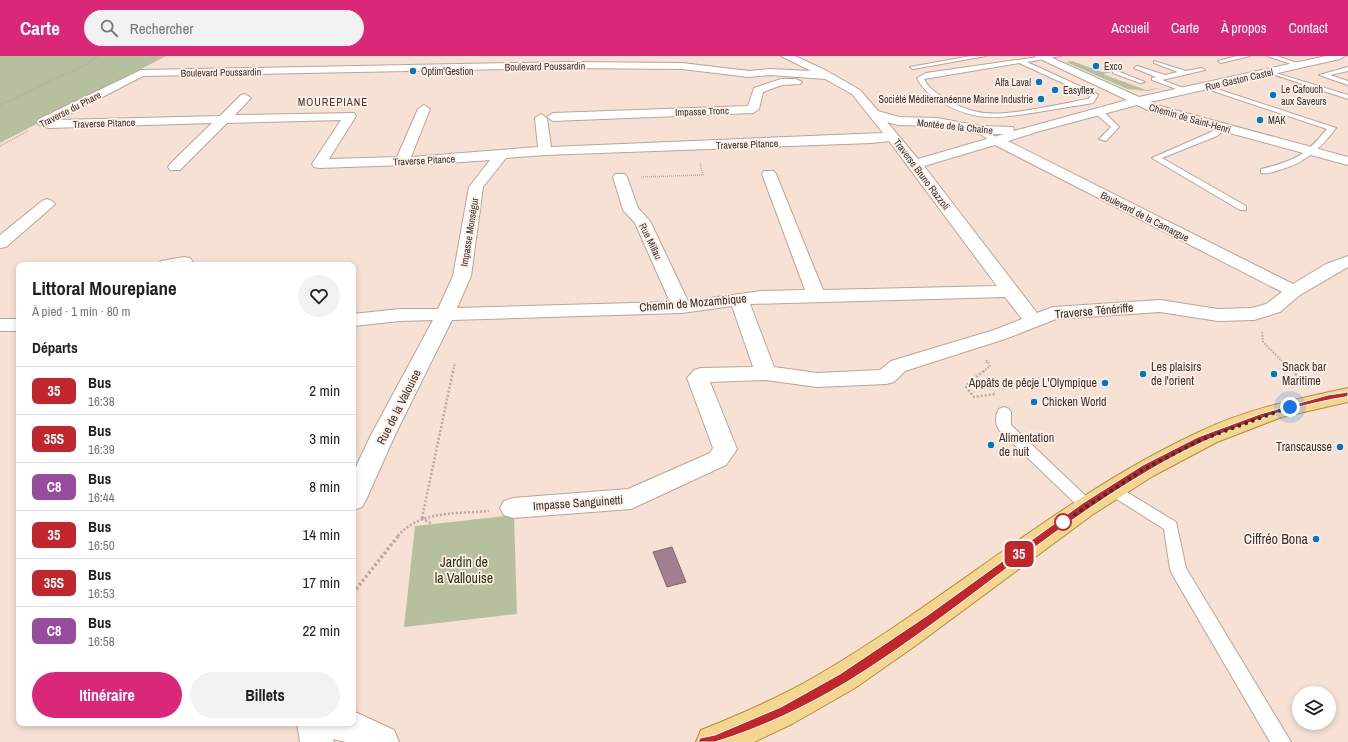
<!DOCTYPE html>
<html lang="fr">
<head>
<meta charset="utf-8">
<style>
	:root { --surface:#fff; --page:#f2f2f2; --text:#222; --muted:#767676; --line:#e0e0e0; --accent:#db2777 }
	body { margin:0; font-family:"Archivo Narrow",sans-serif; background:var(--page); color:var(--text); height:100vh; display:flex; flex-direction:column; font-size:15px; white-space:nowrap }
	* { box-sizing:border-box; margin:0 }
	p { font-size:13px; color:var(--muted) }
	.icon { flex:none; width:22px; height:22px; fill:none; stroke:currentColor; stroke-width:2; stroke-linecap:round; stroke-linejoin:round }
	.map { position:relative; flex:1; overflow:hidden }
	.drawer { position:absolute; left:16px; top:206px; width:340px; height:464px; display:flex; flex-direction:column; background:var(--surface); border-radius:8px; box-shadow:0 2px 6px #0003 }
	.drawer>* { flex:none }
	.badge { padding:0 8px; border-radius:6px; font-size:14px; line-height:26px }
	.buttons { position:absolute; left:1292px; top:630px; display:grid; gap:8px }
	.buttons a { display:grid; place-items:center; width:44px; height:44px; border-radius:50%; background:var(--surface); box-shadow:0 2px 6px #0003; font-size:20px }
	.you { position:absolute; width:20px; height:20px; margin:-10px; border:3px solid #fff; border-radius:50%; background:#1a73e8; box-shadow:0 0 0 6px #1a73e833 }
	.map>.badge { position:absolute; translate:-50% -50%; box-shadow:0 0 0 2px #fff }
	h2 { padding:0 16px; font-size:15px; line-height:36px }
	.round { display:grid; place-items:center; flex:none; width:42px; height:42px; border-radius:21px; background:var(--page) }
	.summary { display:flex; align-items:center; justify-content:space-between; height:68px; padding:0 16px }
	h1 { font-size:19px; font-weight:700; line-height:30px }
	.button { display:flex; gap:8px; margin-top:auto; padding:8px 16px }
	.button a { flex:1; height:46px; border-radius:24px; background:var(--accent); color:#fff; font-size:16px; font-weight:700; line-height:46px; text-align:center }
	.button a+a { background:var(--page); color:var(--text) }
	ul { padding:0; list-style:none }
	li { display:flex; align-items:center; gap:12px; height:48px; padding:0 16px; border-top:1px solid var(--line) }
	li div { flex:1 }
	li b { display:block; font-size:15px }
	li em { font-style:normal }
	li .badge { min-width:44px; font-weight:700; text-align:center }
	header { display:flex; align-items:center; gap:24px; box-sizing:border-box; height:56px; padding:0 20px; background:var(--accent); color:#fff }
	header strong { font-size:19px }
	nav { display:flex; gap:22px; margin-inline-start:auto; font-size:14px }
	.search { width:280px; height:36px; background:var(--page); display:flex; align-items:center; gap:10px; box-sizing:border-box; padding:0 14px; border-radius:22px; color:var(--muted); font-size:15px }
	.map>svg:first-child { display:block }
	.green { fill:#b6c09e }
	.water { fill:#a27f91; stroke:#836873 }
	.lines { fill:none; stroke-linecap:round; stroke-linejoin:round }
	.lane-casing { stroke:#b9a598; stroke-width:2 }
	.street-casing { stroke:#b9a598; stroke-width:2 }
	.primary-casing { stroke:#ae8c3c; stroke-width:2 }
	.path-far3 { stroke:#baa89e; stroke-width:1.5; stroke-dasharray:1 1; stroke-linecap:butt }
	.path-far2 { stroke:#baa89e; stroke-width:2; stroke-dasharray:1.5 1.5; stroke-linecap:butt }
	.path-far1 { stroke:#baa89e; stroke-width:2.5; stroke-dasharray:2 2; stroke-linecap:butt }
	.path { stroke:#baa89e; stroke-width:3.5; stroke-dasharray:2.5 2.5; stroke-linecap:butt }
	.lane { fill:#fff; fill-rule:evenodd }
	.street { fill:#fff; fill-rule:evenodd }
	.primary { fill:#f4d78f; fill-rule:evenodd }
	.line { fill:#c0262c; stroke:#fff }
	.walk { stroke:#3a322c; stroke-width:4; stroke-dasharray:0 7.2 }
	.poi-dot { fill:#0079c3; stroke:#fef1e9; stroke-width:1.5 }
	.stop-dot { fill:#fff; stroke:#c0262c; stroke-width:2 }
	.labels { text-anchor:middle; stroke-width:3.5; stroke-linejoin:round; paint-order:stroke }
	.far-street-label { font-size:10px; fill:#3a322c; stroke:#fef1e9 }
	.far-poi-label { font-size:10px; fill:#3a322c; stroke:#fef1e9; text-anchor:start }
	.far-neighbourhood-label { font-size:11px; letter-spacing:1px; fill:#48372c; stroke:#fef1e9 }
	.street-label { font-size:12px; fill:#3a322c; stroke:#fef1e9 }
	.poi-label { font-size:12px; fill:#3a322c; stroke:#fef1e9; text-anchor:start }
	.near-poi-label { font-size:14px; fill:#3a322c; stroke:#fef1e9; text-anchor:end }
	.near-park-label { font-size:14px; fill:#283006; stroke:#fef1e9 }
</style>
</head>
<body>
<header>
<strong>Carte</strong>
<div class="search"><svg class="icon" aria-label="search" viewBox="0 0 24 24"><circle cx="10" cy="10" r="6"/><path d="M15 15l6 6"/></svg>Rechercher</div>
<nav><a>Accueil</a><a>Carte</a><a>À propos</a><a>Contact</a></nav>
</header>
<div class="map">
<svg width="1348" height="686" viewBox="0 0 1348 686">
	<rect width="100%" height="100%" fill="#f7e1d4"/>
	<g class="green">
		<path d="M0,0H166L0,87Z"/>
		<path d="M1072,5L1102,16L1116,15L1103,18L1146,34L1165,31L1147,35L1127,33L1066,6Z"/>
		<path d="M514,459L517,558L404,571L415,470Z"/>
	</g>
	<path class="water" d="M672,491L686,526L667,531L653,496Z"/>
	<g class="lines">
		<g class="lane-casing">
			<g id="lane">
				<path d="M971,0H986L913,13L910,11Z"/>
				<path d="M1045,0H1061L1027,6L1097,38L1098,39L1093,47C1077,50 1060,52 1044,55C1005,61 979,68 943,47C932,41 922,33 917,22L926,17ZM1019,7L1091,40L1088,43C1058,48 1005,62 978,56C967,54 956,49 946,43C938,38 928,32 924,23Z"/>
				<path d="M1237,0H1250L1221,7L1218,5Z"/>
				<path d="M1267,0H1277L1303,9L1300,11Z"/>
				<path d="M1154,5L1186,15L1202,12L1205,14L1162,24L1189,34V36L1187,37L1152,24V22L1156,21L1134,12L1137,10L1165,19L1178,16L1154,7Z"/>
				<path d="M1348,11V15L1330,19L1348,25V29L1319,19Z"/>
				<path d="M1113,15H1117L1145,26L1140,27L1113,17Z"/>
				<path d="M1269,15L1348,39V43L1269,17Z"/>
				<path d="M1204,30H1208L1336,72C1321,92 1304,108 1279,114C1274,116 1267,118 1261,117V113C1294,105 1305,100 1327,73L1204,32Z"/>
				<path d="M1096,54H1102L1119,71L1106,85L1099,83L1111,71L1096,58Z"/>
				<path d="M1220,70L1227,72L1217,80L1162,102L1246,150V154H1240L1152,102L1211,76Z"/>
				<path d="M977,72H983L1001,85L994,87L977,76Z"/>
				<path d="M1004,351L1009,353L1011,356V369L1091,445L1094,449L1091,453L1086,455L1081,453L999,374C995,368 995,359 999,353Z"/>
				<path d="M1112,427L1176,466L1186,512L1291,686H1270L1172,518L1170,513L1164,473L1107,437L1105,433L1107,429Z"/>
			</g>
		</g>
		<g class="street-casing">
			<g id="street">
				<path d="M781,0H795L825,14L860,34L878,55L899,61L937,62L980,70L1013,71L1014,75L1127,44L1034,0H1048L1139,41L1326,0H1345L1340,3L1150,46L1160,50L1348,101V109L1152,56L1137,49L1040,75L1008,85L1293,228L1326,208L1348,200V211L1300,239L1280,256L1254,264L1218,265L1160,256L1056,263L1008,282L905,315L894,326L886,328L817,331L766,324L710,326L737,393L726,409L631,453L513,462L504,459L500,452L504,445L513,442L628,433L710,397L713,392L687,322L694,314L701,312L753,311L732,250L682,257L452,264L395,379L366,444L362,451L353,454V417L371,379L433,264L400,265L353,270V258L400,253H438L453,220L469,131L490,104L434,108L319,112L314,111L312,108L341,64L227,67L180,114H170L168,111L170,108L212,67L49,72L39,69L37,66L39,63L141,14L569,6L682,7L749,15L770,13L811,15ZM569,12L682,13L749,21L770,19L825,23L852,38L883,77L551,91L547,62L541,58L535,62L538,91L411,101L430,53L424,49L418,53L397,101L329,103L356,60L354,57L235,59L251,42L245,38L241,39L220,60L58,64L143,20ZM887,66L898,69L937,70L980,78H1004L918,103ZM889,85L997,230L823,234L776,118L774,115H764L762,118L805,234L761,235L688,245L650,165L638,152L627,121L625,118H615L613,121L623,154L635,167L670,246L457,252L471,220L483,131L506,102L545,99L872,87ZM995,89L1282,236L1266,248L1252,252L1218,253L1160,244L1053,251L1037,257L924,110ZM1005,241L1022,263L994,274L891,305L880,314L817,317L774,311L750,248Z"/>
				<path d="M781,23H796L802,26L800,28L782,29L763,36L759,53L753,57L553,65L547,61L553,57L748,50L754,32Z"/>
				<path d="M47,143L52,145L55,148L52,151L6,191L0,192V179L42,145Z"/>
				<path d="M184,201L190,202L193,206L192,209H158L161,205Z"/>
				<rect x="0" y="263" width="19" height="12"/>
				<path d="M353,655L394,674L399,686H346L333,683L334,686H300L297,667H353Z"/>
			</g>
		</g>
		<g class="primary-casing">
			<path id="primary" d="M1348,332V346L1282,361L1217,386L1153,420L1092,459L915,590L855,632L792,668L754,686H696L701,674C741,658 781,641 818,619C949,543 1061,440 1199,376C1246,353 1297,343 1348,332Z"/>
		</g>
		<g class="path-far3">
			<path d="M0,49L87,8L98,0"/>
			<path d="M0,90L28,75"/>
			<path d="M641,121L703,119L700,107"/>
		</g>
		<g class="path-far2">
			<path d="M1262,276L1263,286L1293,316"/>
			<path d="M453,316L455,307"/>
			<path d="M983,316L990,310L987,305L984,306"/>
		</g>
		<g class="path-far1">
			<path d="M984,315L970,325L966,331L974,341L995,338"/>
			<path d="M1292,315L1303,325"/>
			<path d="M1297,326L1302,325"/>
			<path d="M422,462L453,315"/>
			<path d="M422,462L432,468"/>
			<path d="M398,480C419,454 459,458 489,455"/>
		</g>
		<path class="path" d="M353,537L399,479"/>
		<use href="#lane" class="lane"/>
		<use href="#street" class="street"/>
		<use href="#primary" class="primary"/>
	</g>
	<path class="line" d="M1348,336V340C1344,342 1336,342 1329,344C1268,356 1201,383 1148,415C1042,477 951,562 847,626C805,651 761,672 715,686H698L700,682L715,679L781,651L840,618L928,559L1083,447L1143,409L1198,381L1260,358L1328,339Z"/>
	<g class="lines">
		<path class="walk" d="M1063,466L1146,412L1201,384L1290,351"/>
	</g>
	<g class="poi-dot">
		<circle cx="1096" cy="10" r="4"/>
		<circle cx="413" cy="15" r="4"/>
		<circle cx="1039" cy="26" r="4"/>
		<circle cx="1055" cy="34" r="4"/>
		<circle cx="1273" cy="39" r="4"/>
		<circle cx="1041" cy="43" r="4"/>
		<circle cx="1260" cy="64" r="4"/>
		<circle cx="1143" cy="318" r="4"/>
		<circle cx="1274" cy="318" r="4"/>
		<circle cx="1105" cy="327" r="4"/>
		<circle cx="1034" cy="346" r="4"/>
		<circle cx="991" cy="389" r="4"/>
		<circle cx="1340" cy="391" r="4"/>
		<circle cx="1316" cy="483" r="4"/>
	</g>
	<circle class="stop-dot" cx="1063" cy="466" r="8"/>
	<g class="labels">
		<g class="far-street-label">
			<text transform="translate(545 10) rotate(-1)" y="4">Boulevard Poussardin</text>
			<text transform="translate(221 16) rotate(-1)" y="4">Boulevard Poussardin</text>
			<text transform="translate(1239 23) rotate(-13)" y="4">Rue Gaston Castel</text>
			<text transform="translate(70 53) rotate(-27)" y="4">Traverse du Phare</text>
			<text transform="translate(702 55) rotate(-2)" y="4">Impasse Tronc</text>
			<text transform="translate(1190 62) rotate(16)" y="4">Chemin de Saint-Henri</text>
			<text transform="translate(104 67) rotate(-2)" y="4">Traverse Pitance</text>
			<text transform="translate(955 70) rotate(6)" y="4">Montée de la Chaîne</text>
			<text transform="translate(747 88) rotate(-2)" y="4">Traverse Pitance</text>
			<text transform="translate(424 104) rotate(-3)" y="4">Traverse Pitance</text>
			<text transform="translate(922 118) rotate(53)" y="4">Traverse Bruno Razzoli</text>
			<text transform="translate(1145 160) rotate(27)" y="4">Boulevard de la Camargue</text>
			<text transform="translate(469 176) rotate(-81)" y="4">Impasse Monségur</text>
			<text transform="translate(651 185) rotate(64)" y="4">Rue Millau</text>
		</g>
		<g class="far-poi-label">
			<text x="1104" y="14">Exco</text>
			<text x="421" y="19">Optim'Gestion</text>
			<text x="1031" y="30" text-anchor="end">Alfa Laval</text>
			<text x="1281" y="37">Le Cafouch<tspan x="1281" dy="12">aux Saveurs</tspan></text>
			<text x="1063" y="38">Easyflex</text>
			<text x="1033" y="47" text-anchor="end">Société Méditerranéenne Marine Industrie</text>
			<text x="1268" y="68">MAK</text>
		</g>
		<g class="far-neighbourhood-label">
			<text x="333" y="50">MOUREPIANE</text>
		</g>
		<g class="street-label">
			<text transform="translate(693 247) rotate(-5)" y="4">Chemin de Mozambique</text>
			<text transform="translate(1094 255) rotate(-5)" y="4">Traverse Ténériffe</text>
			<text transform="translate(399 351) rotate(-63)" y="4">Rue de la Valouise</text>
			<text transform="translate(578 447) rotate(-4)" y="4">Impasse Sanguinetti</text>
		</g>
		<g class="poi-label">
			<text x="1151" y="315">Les plaisirs<tspan x="1151" dy="14">de l'orient</tspan></text>
			<text x="1282" y="315">Snack bar<tspan x="1282" dy="14">Maritime</tspan></text>
			<text x="1097" y="331" text-anchor="end">Appâts de pêcje L'Olympique</text>
			<text x="1042" y="350">Chicken World</text>
			<text x="999" y="386">Alimentation<tspan x="999" dy="14">de nuit</tspan></text>
			<text x="1332" y="395" text-anchor="end">Transcausse</text>
		</g>
		<g class="near-poi-label">
			<text x="1308" y="488">Ciffréo Bona</text>
		</g>
		<g class="near-park-label">
			<text x="464" y="511">Jardin de<tspan x="464" dy="16">la Vallouise</tspan></text>
		</g>
	</g>
</svg>
<div class="buttons">
<a><svg class="icon" aria-label="layers" viewBox="0 0 24 24"><path d="M12 4l9 5-9 5-9-5zM3 14l9 5 9-5"/></svg></a>
</div>
<div class="you" style="left:1290px;top:351px"></div>
<b class="badge" style="left:1019px;top:498px;background:#c0262c;color:#fff">35</b>
<section class="drawer">
<div class="summary"><div><h1>Littoral Mourepiane</h1><p>À pied · 1 min · 80 m</p></div><a class="round"><svg class="icon" aria-label="heart" viewBox="0 0 24 24"><path d="M12 20l-8-8c-3-5 5-10 8-4 3-6 11-1 8 4z"/></svg></a></div>
<h2>Départs</h2>
<ul>
<li><span class="badge" style="background:#c0262c;color:#fff">35</span><div><b>Bus</b><p>16:38</p></div><em>2 min</em></li>
<li><span class="badge" style="background:#c0262c;color:#fff">35S</span><div><b>Bus</b><p>16:39</p></div><em>3 min</em></li>
<li><span class="badge" style="background:#974c9d;color:#fff">C8</span><div><b>Bus</b><p>16:44</p></div><em>8 min</em></li>
<li><span class="badge" style="background:#c0262c;color:#fff">35</span><div><b>Bus</b><p>16:50</p></div><em>14 min</em></li>
<li><span class="badge" style="background:#c0262c;color:#fff">35S</span><div><b>Bus</b><p>16:53</p></div><em>17 min</em></li>
<li><span class="badge" style="background:#974c9d;color:#fff">C8</span><div><b>Bus</b><p>16:58</p></div><em>22 min</em></li>
</ul>
<div class="button"><a>Itinéraire</a><a>Billets</a></div>
</section>
</div>
</body>
</html>
